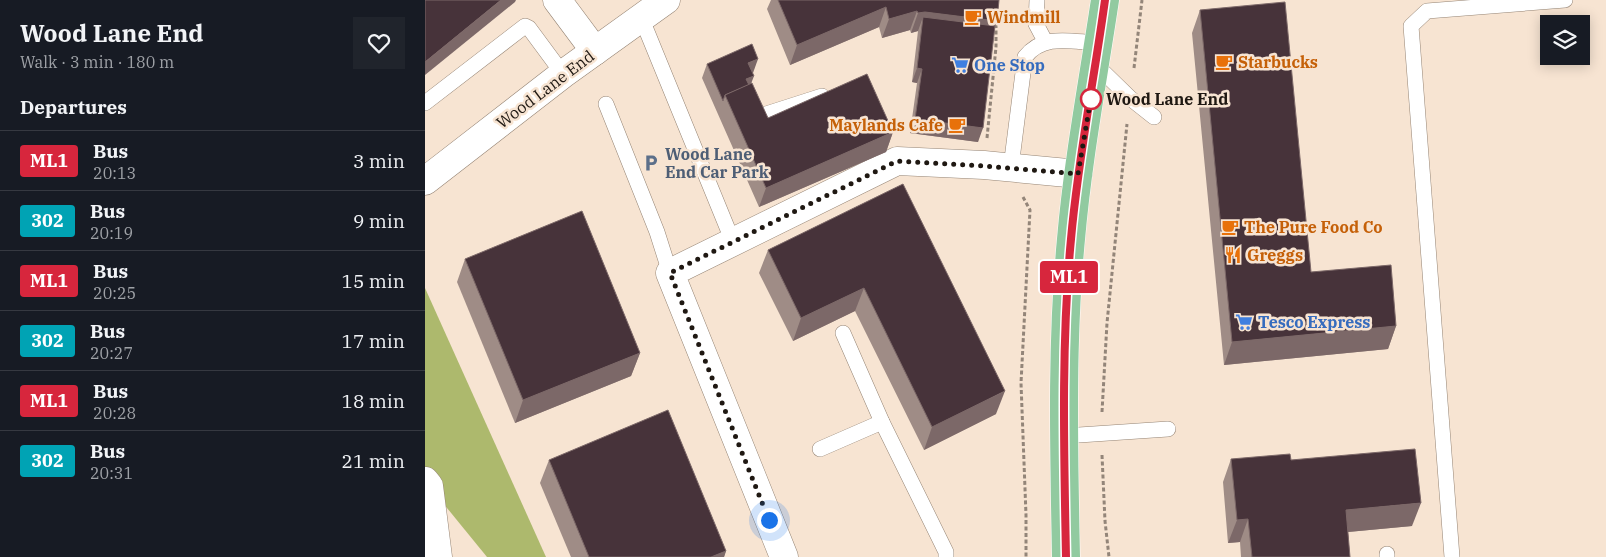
<!DOCTYPE html>
<html lang="en">
<head>
<meta charset="utf-8">
<style>
	:root { --surface:#171b24; --page:#20242c; --text:#f1f3f6; --muted:#9ea1a6; --line:#363941 }
	body { margin:0; font-family:"IBM Plex Serif",serif; background:var(--page); color:var(--text); height:100vh; display:flex; flex-direction:column; font-size:19px; white-space:nowrap }
	* { box-sizing:border-box; margin:0 }
	p { font-size:16px; color:var(--muted) }
	.icon { flex:none; width:28px; height:28px; fill:none; stroke:currentColor; stroke-width:2; stroke-linecap:round; stroke-linejoin:round }
	.map { position:relative; flex:1; overflow:hidden }
	.panel { display:flex; flex-direction:column; background:var(--surface); width:425px }
	.panel>* { flex:none }
	.badge { padding:0 10px; border-radius:4px; font-size:18px; line-height:32px }
	.fabs { position:absolute; left:1115px; top:15px; display:grid; gap:10px }
	.fabs a { display:grid; place-items:center; width:50px; height:50px; border-radius:0px; background:var(--surface); box-shadow:0 2px 12px #0003; font-size:25px }
	.you { position:absolute; width:25px; height:25px; margin:-12px; border:4px solid #fff; border-radius:50%; background:#1a73e8; box-shadow:0 0 0 8px #1a73e833 }
	.map>.badge { position:absolute; translate:-50% -50%; box-shadow:0 0 0 2px #fff }
	h2 { padding:0 20px; font-size:19px; line-height:45px }
	.round { display:grid; place-items:center; flex:none; width:52px; height:52px; border-radius:0px; background:var(--page) }
	.overview { display:flex; align-items:center; justify-content:space-between; height:85px; padding:0 20px }
	h1 { font-size:24px; font-weight:700; line-height:38px }
	ul { padding:0; list-style:none }
	li { display:flex; align-items:center; gap:15px; height:60px; padding:0 20px; border-top:1px solid var(--line) }
	li div { flex:1 }
	li b { display:block; font-size:19px }
	li em { font-style:normal }
	li .badge { min-width:55px; font-weight:700; text-align:center }
	main { display:flex; flex:1; min-height:0 }
	.map>svg:first-child { display:block }
	.forest { fill:#adb96d }
	.lines { fill:none; stroke-linecap:round; stroke-linejoin:round }
	.service-casing { stroke:#958474; stroke-width:16 }
	.minor-casing { stroke:#958474; stroke-width:29 }
	.tertiary-casing { stroke:#958474; stroke-width:29 }
	.primary-casing { stroke:#fff; stroke-width:29 }
	.path { stroke:#938579; stroke-width:3; stroke-dasharray:4 2.5; stroke-linecap:butt }
	.service { stroke:#fff; stroke-width:15 }
	.minor { stroke:#fff; stroke-width:28 }
	.tertiary { stroke:#fff; stroke-width:28 }
	.primary { stroke:#91caa0; stroke-width:28 }
	.wall { fill:#9f8c86 }
	.shaded-wall { fill:#7c6868 }
	.building { fill:#47333a; stroke:#7c6868 }
	.line-casing { stroke:#fff; stroke-width:11 }
	.line { stroke:#d7263d; stroke-width:8 }
	.walk { stroke:#1f1812; stroke-width:5; stroke-dasharray:0 9 }
	.stop-dot { fill:#fff; stroke:#d7263d; stroke-width:2.5 }
	.labels { text-anchor:middle; stroke-width:5; stroke-linejoin:round; paint-order:stroke }
	.food-label { font-size:16px; font-weight:bold; fill:#c56008; stroke:#f7e4d2; text-anchor:start }
	.shop-label { font-size:16px; font-weight:bold; fill:#366cbe; stroke:#f7e4d2; text-anchor:start }
	.street-label { font-size:16px; fill:#1f1812; stroke:#f7e4d2 }
	.stop-label { font-size:16px; font-weight:bold; fill:#1f1812; stroke:#f7e4d2; text-anchor:start }
	.service-label { font-size:16px; font-weight:bold; fill:#4e5e75; stroke:#f7e4d2; text-anchor:start }
</style>
</head>
<body>
<main>
<section class="panel">
<div class="overview"><div><h1>Wood Lane End</h1><p>Walk · 3 min · 180 m</p></div><a class="round"><svg class="icon" aria-label="heart" viewBox="0 0 24 24"><path d="M12 20l-8-8c-3-5 5-10 8-4 3-6 11-1 8 4z"/></svg></a></div>
<h2>Departures</h2>
<ul>
<li><span class="badge" style="background:#d7263d;color:#fff">ML1</span><div><b>Bus</b><p>20:13</p></div><em>3 min</em></li>
<li><span class="badge" style="background:#00a3b4;color:#fff">302</span><div><b>Bus</b><p>20:19</p></div><em>9 min</em></li>
<li><span class="badge" style="background:#d7263d;color:#fff">ML1</span><div><b>Bus</b><p>20:25</p></div><em>15 min</em></li>
<li><span class="badge" style="background:#00a3b4;color:#fff">302</span><div><b>Bus</b><p>20:27</p></div><em>17 min</em></li>
<li><span class="badge" style="background:#d7263d;color:#fff">ML1</span><div><b>Bus</b><p>20:28</p></div><em>18 min</em></li>
<li><span class="badge" style="background:#00a3b4;color:#fff">302</span><div><b>Bus</b><p>20:31</p></div><em>21 min</em></li>
</ul>
</section>
<div class="map">
<svg width="1181" height="557" viewBox="0 0 1181 557">
	<rect width="100%" height="100%" fill="#f7e4d2"/>
	<path class="forest" d="M0,288L121,557H62L0,481Z"/>
	<g class="lines">
		<g class="service-casing">
			<g id="service">
				<path d="M612,0L611,24L620,41"/>
				<path d="M216,17L308,242"/>
				<path d="M670,64L705,98L729,117"/>
				<path d="M0,103L100,26L104,28L138,74"/>
				<path d="M181,104L232,232L245,273"/>
				<path d="M341,114L397,96"/>
				<path d="M586,167L600,57C619,33 646,42 674,43"/>
				<path d="M418,333L457,422L521,552V557"/>
				<path d="M639,436L743,429"/>
				<path d="M395,449L457,422"/>
				<path d="M962,554V557"/>
				<path d="M1027,557L986,26L1002,11L1140,0"/>
			</g>
		</g>
		<g class="minor-casing">
			<g id="minor">
				<path d="M132,0L170,51"/>
				<path d="M0,481L4,486L13,557"/>
				<path d="M359,557L245,273L472,161L559,165L653,174"/>
			</g>
		</g>
		<g class="tertiary-casing">
			<path id="tertiary" d="M0,181L138,74L241,0"/>
		</g>
		<g class="primary-casing">
			<path id="primary" d="M641,557C639,452 636,345 646,239C653,159 668,80 680,0"/>
		</g>
		<g class="path">
			<path d="M709,68L717,0"/>
			<path d="M562,138L571,47V22"/>
			<path d="M598,197L605,210L596,383L601,515V557"/>
			<path d="M677,412L682,323L702,124"/>
			<path d="M677,455L680,521L684,557"/>
		</g>
		<use href="#service" class="service"/>
		<use href="#minor" class="minor"/>
		<use href="#tertiary" class="tertiary"/>
		<use href="#primary" class="primary"/>
	</g>
	<g class="wall">
		<path d="M346,0H574L572,21L570,26L553,142L485,133L492,83L487,82L493,31L486,33L485,30L457,38L454,27L365,65L342,9Z"/>
		<path d="M775,10L886,272L971,326L963,349L799,365L767,33Z"/>
		<path d="M282,64L328,73H327L326,84L343,118L468,132L461,152L334,207L277,78Z"/>
		<path d="M478,184L571,414L499,450L430,311L368,341L334,273L343,250Z"/>
		<path d="M40,259L215,353L206,376L90,423L32,282Z"/>
		<path d="M806,459L866,460L987,526L923,532L925,557H816L815,542L803,543L798,482Z"/>
		<path d="M124,460L301,551L299,557H146L115,483Z"/>
	</g>
	<g class="shaded-wall">
		<path d="M76,0H91L90,2L0,75V62Z"/>
		<path d="M461,7L454,27L365,65L372,45Z"/>
		<path d="M492,11L485,30L457,38L464,19Z"/>
		<path d="M500,12L572,21L565,40L498,17L493,31L486,33L493,13Z"/>
		<path d="M333,59L328,73L318,77L323,63Z"/>
		<path d="M492,68L497,69L492,83L487,82Z"/>
		<path d="M329,76L324,89L321,79Z"/>
		<path d="M490,119L558,128L553,142L485,133Z"/>
		<path d="M468,132L461,152L334,207L341,188Z"/>
		<path d="M439,288L430,311L368,341L376,318Z"/>
		<path d="M971,326L963,349L799,365L807,342Z"/>
		<path d="M215,353L206,376L90,423L98,400Z"/>
		<path d="M580,391L571,414L499,450L507,427Z"/>
		<path d="M996,503L987,526L912,533L921,510Z"/>
		<path d="M823,519L815,542L803,543L812,520Z"/>
		<path d="M301,551L299,557H286Z"/>
	</g>
	<g class="building">
		<path d="M0,0H76L0,62Z"/>
		<path d="M353,0H574L572,21L500,12L493,13L492,11L464,19L461,7L372,45Z"/>
		<path d="M860,2L886,272L966,265L971,326L807,342L775,10Z"/>
		<path d="M498,17L570,26L558,128L490,119L497,69L492,68Z"/>
		<path d="M327,44L333,59L323,63L329,76L321,79L324,85L300,95L298,101L282,64Z"/>
		<path d="M442,74L468,132L341,188L300,95L327,83L343,118Z"/>
		<path d="M478,184L580,391L507,427L439,288L376,318L343,250Z"/>
		<path d="M157,211L215,353L98,400L40,259Z"/>
		<path d="M243,410L301,551L286,557H164L124,460Z"/>
		<path d="M990,449L996,503L921,510L925,557H827L823,519L812,520L806,459L865,454L866,460Z"/>
	</g>
	<g class="lines">
		<g class="line-casing">
			<path id="line" d="M641,557C639,451 636,345 646,239C653,159 669,80 680,0"/>
		</g>
		<use href="#line" class="line"/>
		<path class="walk" d="M344,520L245,273L472,161L559,166L653,174L667,92L666,99"/>
	</g>
	<defs>
		<g id="cafe-bare" transform="scale(1.35)"><path d="M-5.5-4.5H6V0H3Q3 3.5 0 3.5H-2.5Q-5.5 3.5-5.5 0ZM3-3.2v2h1.7v-2ZM-6 4.5H4V6H-6Z" fill="#e8710a" stroke="#f7e4d2" stroke-width="2.5" paint-order="stroke"/></g>
		<g id="supermarket-bare" transform="scale(1.35)"><path d="M-6-5.5h2.5l.6 2H6L4.5 2H-2.5L-4.4-4H-6ZM-1.5 3.2a1.3 1.3 0 1 0 .1 0ZM3 3.2a1.3 1.3 0 1 0 .1 0Z" fill="#3f7fe0" stroke="#f7e4d2" stroke-width="2.5" paint-order="stroke"/></g>
		<g id="parking-bare" transform="scale(1.35)"><path d="M-3.5-5.5H1a3.5 3.5 0 0 1 0 7H-1V5.5H-3.5ZM-1-3.4V-.6H.8a1.4 1.4 0 0 0 0-2.8Z" fill="#5c6f8a" stroke="#f7e4d2" stroke-width="2.5" paint-order="stroke"/></g>
		<g id="restaurant-bare" transform="scale(1.35)"><path d="M-5-6h1v4h1v-4h1v4h1v-4h1v5L-1.5 .5V6h-2V.5L-5-1ZM5-6V6H3V1.5H1.5Q1.5-4 5-6Z" fill="#e8710a" stroke="#f7e4d2" stroke-width="2.5" paint-order="stroke"/></g>
	</defs>
	<g fill-rule="evenodd">
		<use href="#cafe-bare" x="548" y="17"/>
		<use href="#cafe-bare" x="799" y="62"/>
		<use href="#supermarket-bare" x="535" y="65"/>
		<use href="#cafe-bare" x="532" y="125"/>
		<use href="#parking-bare" x="226" y="163"/>
		<use href="#cafe-bare" x="805" y="227"/>
		<use href="#restaurant-bare" x="808" y="255"/>
		<use href="#supermarket-bare" x="819" y="322"/>
	</g>
	<circle class="stop-dot" cx="666" cy="99" r="10"/>
	<g class="labels">
		<g class="food-label">
			<text x="562" y="23">Windmill</text>
			<text x="813" y="68">Starbucks</text>
			<text x="518" y="131" text-anchor="end">Maylands Cafe</text>
			<text x="819" y="233">The Pure Food Co</text>
			<text x="822" y="261">Greggs</text>
		</g>
		<g class="shop-label">
			<text x="549" y="71">One Stop</text>
			<text x="833" y="328">Tesco Express</text>
		</g>
		<g class="street-label">
			<text transform="translate(120 89) rotate(-37)" y="6">Wood Lane End</text>
		</g>
		<g class="stop-label">
			<text x="681" y="105">Wood Lane End</text>
		</g>
		<g class="service-label">
			<text x="240" y="160">Wood Lane<tspan x="240" dy="18">End Car Park</tspan></text>
		</g>
	</g>
</svg>
<div class="fabs">
<a><svg class="icon" aria-label="layers" viewBox="0 0 24 24"><path d="M12 4l9 5-9 5-9-5zM3 14l9 5 9-5"/></svg></a>
</div>
<div class="you" style="left:344px;top:520px"></div>
<b class="badge" style="left:644px;top:277px;background:#d7263d;color:#fff">ML1</b>
</div>
</main>
</body>
</html>
